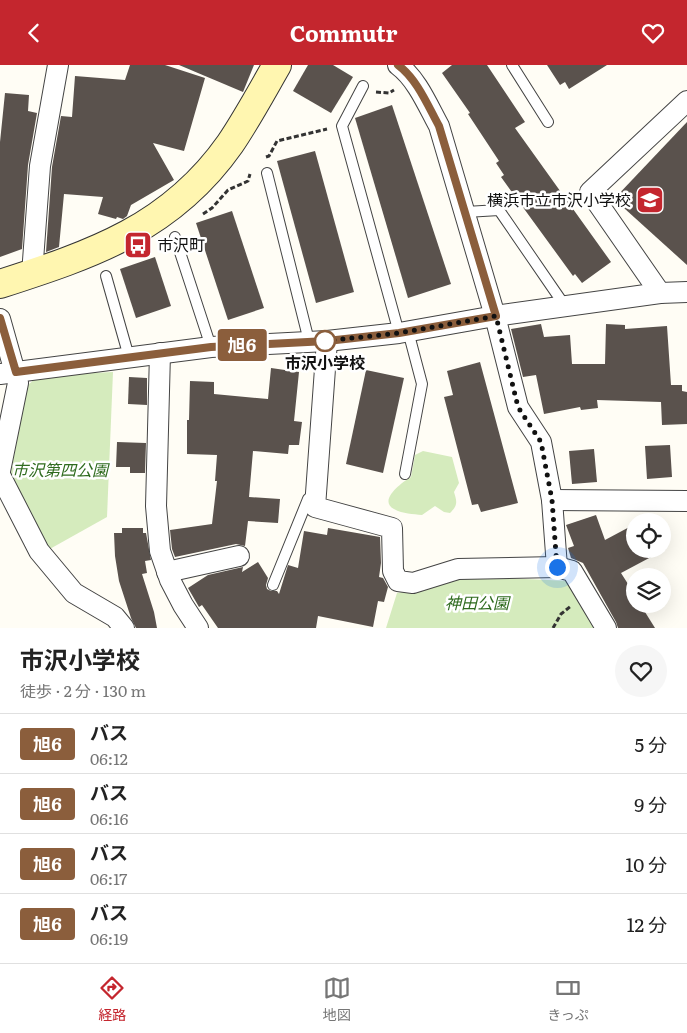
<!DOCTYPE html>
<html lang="ja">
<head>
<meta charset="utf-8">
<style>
	:root { --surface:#fff; --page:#f6f6f6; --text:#222; --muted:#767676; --line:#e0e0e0; --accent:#c4262e }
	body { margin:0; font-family:Literata,"Noto Sans JP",serif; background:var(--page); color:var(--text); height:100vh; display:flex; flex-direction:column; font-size:19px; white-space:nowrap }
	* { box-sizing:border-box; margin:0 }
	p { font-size:16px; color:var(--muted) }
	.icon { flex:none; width:28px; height:28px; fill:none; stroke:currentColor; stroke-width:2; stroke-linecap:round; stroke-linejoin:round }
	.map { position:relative; height:563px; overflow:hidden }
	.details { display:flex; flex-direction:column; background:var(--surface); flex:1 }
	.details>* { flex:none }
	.badge { padding:0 10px; border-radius:4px; font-size:18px; line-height:32px }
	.tools { position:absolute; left:626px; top:448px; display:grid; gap:10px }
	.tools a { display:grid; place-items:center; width:45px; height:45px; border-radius:50%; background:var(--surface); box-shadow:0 5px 20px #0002; font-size:25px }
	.you { position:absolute; width:25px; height:25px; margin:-12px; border:4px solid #fff; border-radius:50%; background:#1a73e8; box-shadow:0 0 0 8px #1a73e833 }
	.map>.badge { position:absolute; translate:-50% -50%; box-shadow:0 0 0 2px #fff }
	.round { display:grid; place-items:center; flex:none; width:52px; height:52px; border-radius:26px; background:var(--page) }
	.summary { display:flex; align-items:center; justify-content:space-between; height:85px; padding:0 20px }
	h1 { font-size:24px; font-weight:700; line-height:38px }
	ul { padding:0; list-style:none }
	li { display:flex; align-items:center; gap:15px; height:60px; padding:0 20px; border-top:1px solid var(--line) }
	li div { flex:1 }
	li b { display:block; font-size:19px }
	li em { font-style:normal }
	li .badge { min-width:55px; font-weight:700; text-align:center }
	header { display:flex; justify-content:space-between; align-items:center; height:65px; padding:0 20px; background:var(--accent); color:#fff; font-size:22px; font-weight:700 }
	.tabs { display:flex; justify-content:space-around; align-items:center; height:70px; border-top:1px solid var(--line); background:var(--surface); font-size:14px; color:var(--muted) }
	.tabs a { display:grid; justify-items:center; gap:2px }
	.tabs .on { color:var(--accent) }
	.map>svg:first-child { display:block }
	.green { fill:#d5ebbd }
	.building { fill:#5a524d }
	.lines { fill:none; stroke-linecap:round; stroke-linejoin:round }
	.lane-casing { stroke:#444; stroke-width:12 }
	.street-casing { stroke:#444; stroke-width:22 }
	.secondary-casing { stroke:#333; stroke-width:30 }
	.path { stroke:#333; stroke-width:3; stroke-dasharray:5 2.5; stroke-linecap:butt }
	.lane { stroke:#fff; stroke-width:10 }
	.street { stroke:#fff; stroke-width:20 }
	.secondary { stroke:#fff6b0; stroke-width:28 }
	.line-casing { stroke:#fff; stroke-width:11 }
	.line { stroke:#8b5e3c; stroke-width:8 }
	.walk { stroke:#111; stroke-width:5; stroke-dasharray:0 9 }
	.stop-dot { fill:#fff; stroke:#8b5e3c; stroke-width:2.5 }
	.labels { text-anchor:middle; stroke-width:5; stroke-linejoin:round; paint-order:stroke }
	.poi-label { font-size:16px; fill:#111; stroke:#fff; text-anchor:end }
	.stop-label { font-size:16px; font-weight:bold; fill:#111; stroke:#fff }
	.park-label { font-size:16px; font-style:italic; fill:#2f6b1f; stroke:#fff }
</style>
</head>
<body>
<header><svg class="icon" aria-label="back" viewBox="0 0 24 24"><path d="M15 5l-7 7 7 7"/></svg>Commutr<svg class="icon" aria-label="heart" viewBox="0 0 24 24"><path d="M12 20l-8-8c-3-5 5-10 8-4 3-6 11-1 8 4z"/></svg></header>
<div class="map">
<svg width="687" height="563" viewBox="0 0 687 563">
	<rect width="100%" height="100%" fill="#fffdf5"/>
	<g class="green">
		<path d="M113,307L107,452L48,485L10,413L27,321L38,311Z"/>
		<path d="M423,386L452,392L459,418L454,427C457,437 458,440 450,448L444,447L435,441L422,450C413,449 403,449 394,444C377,435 404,416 411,412L415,390Z"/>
		<path d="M459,511L570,516L600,563H386L397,528L415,525Z"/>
	</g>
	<g class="building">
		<path d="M130,0H165L205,13L184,86L153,78L174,115L131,140L127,151L123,154L117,152L116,154L98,149L103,132L64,129L59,182L46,187L52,102L61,51L72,52L75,11L125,15Z"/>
		<path d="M179,0H254L243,27Z"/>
		<path d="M308,0H333L353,12L331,48L293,26Z"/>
		<path d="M452,0H487L525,57L515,63L611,197L582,218L575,209L573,211L501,112L504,110L496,98L499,96L468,49L470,48L442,8Z"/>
		<path d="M547,0H607L569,24L565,17L560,20Z"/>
		<path d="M5,28L29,30L28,46L37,48L28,100L22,184L0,192V77Z"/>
		<path d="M392,40L451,219L408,233L355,53Z"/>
		<path d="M687,57V200L614,134Z"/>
		<path d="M315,86L354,227L316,238L277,96Z"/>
		<path d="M232,146L264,243L228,255L196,158Z"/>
		<path d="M155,192L171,241L136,253L120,204Z"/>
		<path d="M541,259L544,272L570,270L572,299H605L606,259L625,260V264L667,261L671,320H682V326L687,327V359L662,360L661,337L597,335L598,343L581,345L580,342L544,349L536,310L523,312L511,264Z"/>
		<path d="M480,297L518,438L481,447L478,439L472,440L444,332L453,330L447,306Z"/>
		<path d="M271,303L299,307L294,356L302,357L299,380H289L288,389L253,386L249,432L280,434L278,458L248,456L245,481L236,479L175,492L172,484L170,465L212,459L217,416H215L217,390L187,389V355H189L190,316L214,317V329L268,334Z"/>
		<path d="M366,305L404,313L383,408L346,399Z"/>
		<path d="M129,312L147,313V340L128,339Z"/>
		<path d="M117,377L146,378L145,408H130V402H116Z"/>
		<path d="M670,380L672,412L647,414L645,381Z"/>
		<path d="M594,384L597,417L572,419L569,386Z"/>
		<path d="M596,450L605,475L635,459V484H666L621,508L635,530V539H640L655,563H618L616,557L583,498L571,493L568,483L574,481L566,460Z"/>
		<path d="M122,463H143V468H146L151,495L145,496L147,508L142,509L154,547L157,563H136L131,553L119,516L115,491L114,468H122Z"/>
		<path d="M328,463L380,472L381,498L379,512L383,513L388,522L384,537L378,536L373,562L318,551L316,563H218L202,540L199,542L188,523L208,510L243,502L242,507L258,497L268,513L266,520L267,524L271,526H277L279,529L288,500L298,503L304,466L327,470Z"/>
	</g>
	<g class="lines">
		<g class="lane-casing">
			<g id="lane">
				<path d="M512,0L548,57"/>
				<path d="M363,21L342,61L399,268"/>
				<path d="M267,108L309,276"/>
				<path d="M466,147L499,145L565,241"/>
				<path d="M175,172L211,282"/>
				<path d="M106,211L129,292"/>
				<path d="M405,409L422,319L408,266"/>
				<path d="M273,520L308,434L313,430"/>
			</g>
		</g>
		<g class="street-casing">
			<g id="street">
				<path d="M32,209L40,101L58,0"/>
				<path d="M660,228L590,127L687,36"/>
				<path d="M0,254L18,318L0,406"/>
				<path d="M327,276L315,442L392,463L393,506L398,516L413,518L458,504L557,502L552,435L541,377L518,342L495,251L439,61C428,41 417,14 398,0"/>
				<path d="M160,288L156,441L160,486L170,515L183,540L198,563"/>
				<path d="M0,309L211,282L327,276L399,268L495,251L660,228L687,227"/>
				<path d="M0,410L39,486L74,528L115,552L124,563"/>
				<path d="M552,435L687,436"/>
				<path d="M557,502L572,506L606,563"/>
				<path d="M167,507L239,491"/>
			</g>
		</g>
		<g class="secondary-casing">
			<path id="secondary" d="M0,219C93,189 171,163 230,79C247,54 262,26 277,0"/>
		</g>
		<g class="path">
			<path d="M376,27L389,28L394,25"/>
			<path d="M266,92L269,91L277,76L327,64"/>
			<path d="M203,149L212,143L228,125L248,116L250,109"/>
			<path d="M553,563L561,549L571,541"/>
		</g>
		<use href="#lane" class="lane"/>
		<use href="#street" class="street"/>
		<use href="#secondary" class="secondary"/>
	</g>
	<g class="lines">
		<g class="line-casing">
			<path id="line" d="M0,253L16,307L211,282L327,276L399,268L496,251L439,61C428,41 417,14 398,0"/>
		</g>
		<use href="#line" class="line"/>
		<path class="walk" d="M325,276L399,268L496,251L518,342L541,377L552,435L557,502"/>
	</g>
	<defs>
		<g id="school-square" transform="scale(1.4375)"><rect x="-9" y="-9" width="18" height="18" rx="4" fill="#c4262e" stroke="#fff"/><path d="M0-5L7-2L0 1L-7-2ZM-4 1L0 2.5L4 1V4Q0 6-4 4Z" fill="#fff"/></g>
		<g id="bus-square" transform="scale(1.4375)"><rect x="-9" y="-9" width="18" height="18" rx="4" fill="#c4262e" stroke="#fff"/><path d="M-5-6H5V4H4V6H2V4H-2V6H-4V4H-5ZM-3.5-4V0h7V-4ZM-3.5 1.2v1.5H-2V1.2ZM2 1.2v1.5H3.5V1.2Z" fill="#fff"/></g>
	</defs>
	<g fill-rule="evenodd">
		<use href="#school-square" x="650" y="135"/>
		<use href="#bus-square" x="138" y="180"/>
	</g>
	<circle class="stop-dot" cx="325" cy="276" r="10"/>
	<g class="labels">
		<g class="poi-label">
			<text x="631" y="141">横浜市立市沢小学校</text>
			<text x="157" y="186" text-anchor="start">市沢町</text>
		</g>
		<g class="stop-label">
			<text x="325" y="304">市沢小学校</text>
		</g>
		<g class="park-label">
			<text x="60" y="411">市沢第四公園</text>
			<text x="477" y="544">神田公園</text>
		</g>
	</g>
</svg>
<div class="tools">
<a><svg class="icon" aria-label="locate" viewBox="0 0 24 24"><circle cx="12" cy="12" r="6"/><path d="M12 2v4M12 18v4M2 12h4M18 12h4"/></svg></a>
<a><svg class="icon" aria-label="layers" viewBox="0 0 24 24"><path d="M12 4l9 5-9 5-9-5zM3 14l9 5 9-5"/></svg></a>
</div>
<div class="you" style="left:557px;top:502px"></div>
<b class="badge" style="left:242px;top:280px;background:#8b5e3c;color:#fff">旭6</b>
</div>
<section class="details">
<div class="summary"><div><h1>市沢小学校</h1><p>徒歩 · 2 分 · 130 m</p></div><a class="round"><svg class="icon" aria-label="heart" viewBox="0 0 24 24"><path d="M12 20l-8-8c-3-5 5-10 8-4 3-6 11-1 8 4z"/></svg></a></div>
<ul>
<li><span class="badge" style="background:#8b5e3c;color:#fff">旭6</span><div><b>バス</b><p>06:12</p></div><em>5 分</em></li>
<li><span class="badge" style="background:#8b5e3c;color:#fff">旭6</span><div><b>バス</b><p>06:16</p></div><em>9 分</em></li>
<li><span class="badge" style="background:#8b5e3c;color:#fff">旭6</span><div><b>バス</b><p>06:17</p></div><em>10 分</em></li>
<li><span class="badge" style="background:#8b5e3c;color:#fff">旭6</span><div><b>バス</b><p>06:19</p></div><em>12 分</em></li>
</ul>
</section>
<nav class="tabs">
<a class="on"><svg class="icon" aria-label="directions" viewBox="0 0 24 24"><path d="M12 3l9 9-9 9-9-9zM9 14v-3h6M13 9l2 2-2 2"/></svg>経路</a>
<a><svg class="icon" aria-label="map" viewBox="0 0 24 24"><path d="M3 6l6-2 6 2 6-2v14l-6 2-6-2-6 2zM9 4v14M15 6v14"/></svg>地図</a>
<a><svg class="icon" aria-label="tickets" viewBox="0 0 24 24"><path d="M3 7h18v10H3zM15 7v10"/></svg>きっぷ</a>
</nav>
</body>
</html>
